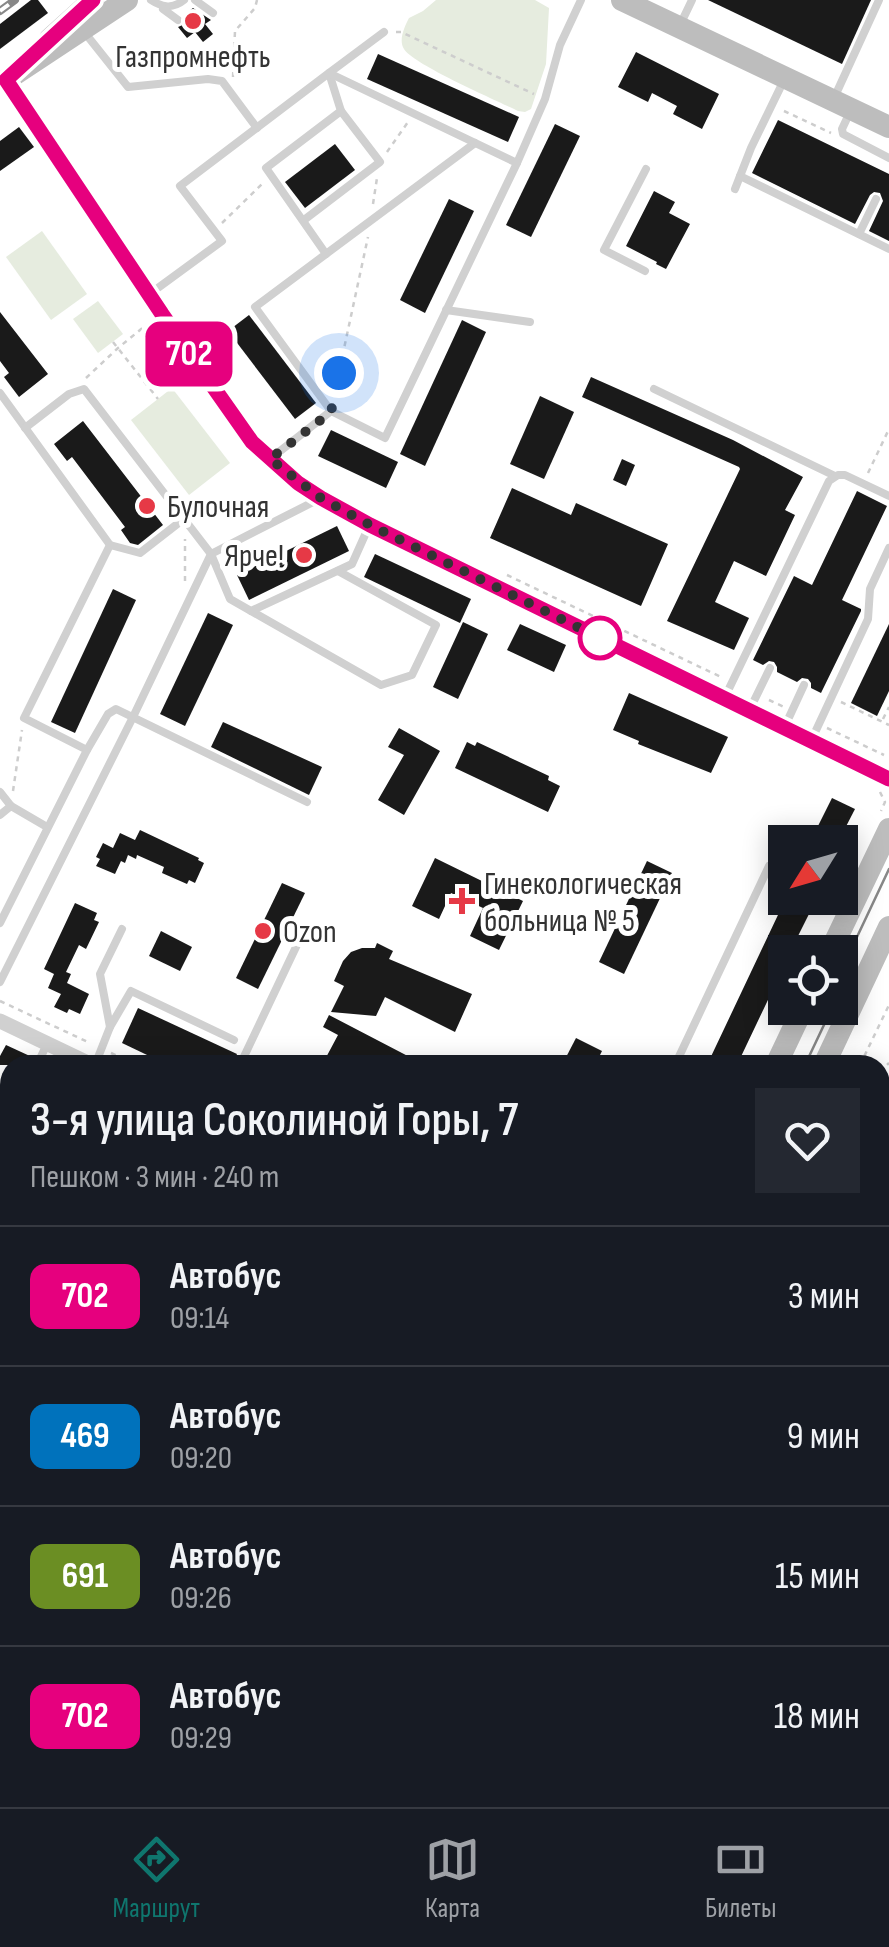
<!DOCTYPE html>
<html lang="ru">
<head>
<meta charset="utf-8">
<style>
	:root { --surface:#171b24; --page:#242831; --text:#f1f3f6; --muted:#9ea1a6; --line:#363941; --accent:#0f766e }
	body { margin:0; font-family:"Sofia Sans Condensed",sans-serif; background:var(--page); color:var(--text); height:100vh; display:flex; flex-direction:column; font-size:38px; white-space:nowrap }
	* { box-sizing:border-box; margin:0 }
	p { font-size:32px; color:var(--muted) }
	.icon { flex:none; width:55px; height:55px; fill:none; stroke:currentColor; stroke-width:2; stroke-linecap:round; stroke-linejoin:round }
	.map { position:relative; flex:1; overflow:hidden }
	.details { position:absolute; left:0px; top:1055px; width:890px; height:752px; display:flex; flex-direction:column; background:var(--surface); border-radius:30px 30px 0 0; box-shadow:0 5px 25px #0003 }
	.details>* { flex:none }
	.badge { padding:0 20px; border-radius:15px; font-size:35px; line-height:65px }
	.needle { width:65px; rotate:233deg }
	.buttons { position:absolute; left:768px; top:825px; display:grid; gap:20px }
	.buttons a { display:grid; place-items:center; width:90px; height:90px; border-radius:0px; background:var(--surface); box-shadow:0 5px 25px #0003; font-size:50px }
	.you { position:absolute; width:50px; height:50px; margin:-25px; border:8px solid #fff; border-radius:50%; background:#1a73e8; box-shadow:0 0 0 15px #1a73e833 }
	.map>.badge { position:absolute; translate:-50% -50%; box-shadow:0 0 0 5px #fff }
	.round { display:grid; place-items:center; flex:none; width:105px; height:105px; border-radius:0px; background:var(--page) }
	.head { display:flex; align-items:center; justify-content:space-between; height:170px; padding:0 30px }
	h1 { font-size:48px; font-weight:600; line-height:75px }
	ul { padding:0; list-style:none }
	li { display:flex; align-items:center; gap:30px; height:140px; padding:0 30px; border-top:2px solid var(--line) }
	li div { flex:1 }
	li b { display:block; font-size:38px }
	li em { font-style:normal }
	li .badge { min-width:110px; font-weight:700; text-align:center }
	.tabs { display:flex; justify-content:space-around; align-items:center; height:140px; border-top:2px solid var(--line); background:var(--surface); font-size:28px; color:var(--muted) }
	.tabs a { display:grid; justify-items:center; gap:5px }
	.tabs .current { color:var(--accent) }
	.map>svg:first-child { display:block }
	.green { fill:#e6ecdf }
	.building { fill:#1a1a1a }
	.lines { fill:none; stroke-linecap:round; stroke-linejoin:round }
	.path { stroke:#cdcdcd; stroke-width:2.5; stroke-dasharray:5 5; stroke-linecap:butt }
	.lane { stroke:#d0d0d0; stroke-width:8 }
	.street { stroke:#d0d0d0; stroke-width:15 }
	.secondary { stroke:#bdbdbd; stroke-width:22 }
	.tram { stroke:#888; stroke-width:2.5 }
	.rail-casing { stroke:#888; stroke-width:8 }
	.rail { stroke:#fff; stroke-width:4; stroke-dasharray:11; stroke-linecap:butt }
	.line-casing { stroke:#fff; stroke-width:22 }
	.line { stroke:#e6007e; stroke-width:15 }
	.walk { stroke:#333; stroke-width:10; stroke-dasharray:0 18 }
	.poi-dot { fill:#e63946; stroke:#fff; stroke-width:4 }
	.stop-dot { fill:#fff; stroke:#e6007e; stroke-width:5 }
	.labels { text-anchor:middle; stroke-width:10; stroke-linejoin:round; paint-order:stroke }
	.poi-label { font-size:32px; fill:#333; stroke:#fff; text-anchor:start }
</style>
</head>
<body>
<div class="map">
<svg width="889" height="1807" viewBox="0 0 889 1807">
	<rect width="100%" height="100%" fill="#fff"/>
	<g class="green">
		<path d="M436,0H535L549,8L546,64L531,109L525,112L518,111C496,100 414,65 404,49C398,40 405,26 409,18L423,11Z"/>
		<path d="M42,231L87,294L51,320L6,257Z"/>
		<path d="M98,301L123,334L98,353L73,319Z"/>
		<path d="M172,388L230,463L189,495L131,420Z"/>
	</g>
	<g class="building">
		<path d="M31,0H38L48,13L0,49V24Z"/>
		<path d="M708,0H871L842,64Z"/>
		<path d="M193,8L211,20L205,24L213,34L203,42L195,32L187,38L178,27L185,24L184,15Z"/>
		<path d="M636,52L719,94L702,129L673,114L677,106L652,93L648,102L618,87Z"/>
		<path d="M378,54L519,117L508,142L367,79Z"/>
		<path d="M778,120L889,174V241L869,231L883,201L880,193L874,192L870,195L855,224L752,173Z"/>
		<path d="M555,124L580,136L531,237L506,225Z"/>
		<path d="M19,127L34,147L0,171V141Z"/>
		<path d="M335,144L355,170L305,208L285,182Z"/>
		<path d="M654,191L675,202L669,213L690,224L666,269L656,264L657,262L626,246Z"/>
		<path d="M449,199L474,211L425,313L400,300Z"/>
		<path d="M0,312L48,374L19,397L4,377L9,373L0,361Z"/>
		<path d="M249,315L316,403L295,419L228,331Z"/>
		<path d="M462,320L486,332L425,466L400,454Z"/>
		<path d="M591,377L733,440L803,477L785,510L795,515L766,576L734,561L715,602L749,618L734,650L667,621L740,469L739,467L582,397Z"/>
		<path d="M540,396L574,412L544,479L510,464Z"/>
		<path d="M83,421L163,525L138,545L130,543L121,530L125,527L72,457L67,461L54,444Z"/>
		<path d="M331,430L398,462L386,488L318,456Z"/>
		<path d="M622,459L635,465L626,486L613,480Z"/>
		<path d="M512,488L571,515L576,503L668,544L641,606L490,538Z"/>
		<path d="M857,491L887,506L842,600L861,609V611L821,693L811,688V683L808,679L802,678L797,682L777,672V667L774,662L769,661L763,665L753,660L794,576L812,585Z"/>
		<path d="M337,526L349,551L249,600L237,575Z"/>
		<path d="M375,554L471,599L460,623L364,577Z"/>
		<path d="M113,589L136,600L75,733L51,722Z"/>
		<path d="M208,613L233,625L185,726L160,714Z"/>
		<path d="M463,622L488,634L458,699L433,687Z"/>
		<path d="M520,624L566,645L554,672L507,650Z"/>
		<path d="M889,624V691L877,716L851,703Z"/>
		<path d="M629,693L728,737L711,773L638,744L639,741L613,730Z"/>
		<path d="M223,722L322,767L309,795L211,747Z"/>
		<path d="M399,728L440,751L404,815L378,800L404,755L388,747Z"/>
		<path d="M467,742L475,746L477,742L549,776L548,780L560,786L548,812L455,768Z"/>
		<path d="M832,798L855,809L838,842H810Z"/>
		<path d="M140,830L199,858L198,860L204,863L195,883L189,880L187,884L162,873L164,867L137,855L136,859L128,855L125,863L121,861L115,874L96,866L100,859L96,857L103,843L113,848L120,833L135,840Z"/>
		<path d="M435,858L523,901L499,950L470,936L483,908L451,893L439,919L412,906Z"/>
		<path d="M647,861L672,873L624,974L599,962Z"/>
		<path d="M282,883L305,893L258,989L236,978Z"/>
		<path d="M786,898L812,908L790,952H785V964L737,1065H707Z"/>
		<path d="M75,903L97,913L94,920L99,922L86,949L79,945L66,972L71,974L67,983L89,994L80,1014L69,1009L67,1013L54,1007L61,994L48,988L54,974L44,969Z"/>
		<path d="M161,931L192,947L180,971L149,956Z"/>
		<path d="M377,943L393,951L389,959L472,994L455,1032L385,997L376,1016L331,1012L344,986L334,981L343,961L351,952L362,948H375Z"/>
		<path d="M138,1008L237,1054L232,1065H168L122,1043Z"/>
		<path d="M329,1015L425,1065H322L338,1035L323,1027Z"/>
		<path d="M576,1038L602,1051L595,1065H562Z"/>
		<path d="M6,1045L32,1057L30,1065H0V1056Z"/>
	</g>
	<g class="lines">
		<g class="path">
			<path d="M396,32H401L534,94"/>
			<path d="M233,77L235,31L255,8L257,0"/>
			<path d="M784,111L831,133"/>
			<path d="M387,152L408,122"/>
			<path d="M373,204L377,178"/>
			<path d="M222,223L263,183"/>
			<path d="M113,342L158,399"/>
			<path d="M86,378L118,348L151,321"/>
			<path d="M334,395L368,237"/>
			<path d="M868,473L889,429"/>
			<path d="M507,575L721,677"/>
			<path d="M185,581V539"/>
			<path d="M769,700L784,707"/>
			<path d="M841,702L889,725"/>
			<path d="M883,719L889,707"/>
			<path d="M827,728L884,755"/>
			<path d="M13,791L22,730"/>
			<path d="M880,792L885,802L881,811"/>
			<path d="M0,1001L90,1043"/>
			<path d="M111,1053L137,1065"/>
			<path d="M860,1065L889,1005"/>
			<path d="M880,1072L889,1063"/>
			<path d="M860,1798L880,1807"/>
			<path d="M503,1807L508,1798"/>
		</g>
		<g class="lane">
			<path d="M151,0C163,8 173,9 184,0"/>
			<path d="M195,0L213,13"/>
			<path d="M163,9L178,20"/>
			<path d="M681,23L692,0"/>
			<path d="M85,33L128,87L208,79L222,81L257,128"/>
			<path d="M835,96L879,0"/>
			<path d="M850,112L842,129L843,134L889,158"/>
			<path d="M517,163L545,99L560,45L581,0"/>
			<path d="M740,176L889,249"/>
			<path d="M735,189L751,148L783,82"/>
			<path d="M304,220L380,162L341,111L329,73L384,32"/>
			<path d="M859,234L876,199"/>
			<path d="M326,254L475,143"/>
			<path d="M645,271L604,250L646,169"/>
			<path d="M151,293L222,241L180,186L329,73L517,163L385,438L331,411L270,459"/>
			<path d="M446,310L530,322"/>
			<path d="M654,389L835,476"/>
			<path d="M0,393L110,545"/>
			<path d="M331,411L255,307L326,254L266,168L341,111"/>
			<path d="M25,428L69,394L84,389L211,554L230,599L251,611L352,564L369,526"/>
			<path d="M251,611L381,685L412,675L436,625L338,571"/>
			<path d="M724,699L829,481L838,475H845L889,496"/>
			<path d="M750,709L770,668"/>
			<path d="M785,726L804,685"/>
			<path d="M811,741L868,619L870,589L889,548"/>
			<path d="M87,750L24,718L110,545L140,553L185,518"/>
			<path d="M0,792L11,806"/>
			<path d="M0,815L11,806L47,827"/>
			<path d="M0,923L87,750L108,714L116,709L307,802"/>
			<path d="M0,982L133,717L211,554L321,498"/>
			<path d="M110,1027L131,991L234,1040"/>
			<path d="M37,1065L47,1044"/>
			<path d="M95,1065L110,1027L100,974L122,929"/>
			<path d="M240,1065L305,928"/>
			<path d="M675,1065L769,866L785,874"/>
			<path d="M880,1096L889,1100"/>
			<path d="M0,1143L10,1122"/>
			<path d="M880,1165L889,1169"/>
			<path d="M0,1270L3,1272L10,1257"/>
			<path d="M0,1356L10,1361"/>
			<path d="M880,1360L889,1364"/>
			<path d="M0,1379L10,1384"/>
			<path d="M880,1404L889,1384"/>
			<path d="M0,1557L10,1561"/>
			<path d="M0,1632L10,1637"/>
			<path d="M0,1670L2,1671L0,1678"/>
			<path d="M880,1678L889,1689"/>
			<path d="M387,1798L397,1807"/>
			<path d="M748,1798L768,1807"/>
			<path d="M0,1800L16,1807"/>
			<path d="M614,1807L619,1798"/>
			<path d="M643,1807L649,1798"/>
			<path d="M835,1807L839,1798"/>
		</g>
		<g class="street">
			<path d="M6,80L224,405C233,418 242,432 253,443C287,478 327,502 369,525L889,779"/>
			<path d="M0,1021L92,1065"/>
			<path d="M880,1441L889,1445"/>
		</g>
		<g class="secondary">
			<path d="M622,0L889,127"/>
			<path d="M50,39L93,0"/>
			<path d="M6,80L127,0"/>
			<path d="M830,952L889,829"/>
			<path d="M776,1065L803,1008"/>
			<path d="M824,1065L889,927"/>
			<path d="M421,1807L426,1798"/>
			<path d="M470,1807L475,1798"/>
		</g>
		<g class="tram">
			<path d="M840,973L889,869"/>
			<path d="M805,1065L832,1008"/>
			<path d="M443,1807L448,1798"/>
		</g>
		<g class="rail-casing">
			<path id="rail" d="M0,11L15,0"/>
		</g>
		<use href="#rail" class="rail"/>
	</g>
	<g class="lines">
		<g class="line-casing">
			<path id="line" d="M93,0L6,80L162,314L252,442L298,483L321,498L370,525L889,779"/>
		</g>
		<use href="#line" class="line"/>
		<path class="walk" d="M339,373L331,412L270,459L321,498L370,525L600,638"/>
	</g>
	<g class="poi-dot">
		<circle cx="193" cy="21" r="10"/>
		<circle cx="147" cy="506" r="10"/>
		<circle cx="304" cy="555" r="10"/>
		<path d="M457 886h10v10h10v10h-10v10h-10v-10h-10v-10h10z"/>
		<circle cx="263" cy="931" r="10"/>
	</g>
	<circle class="stop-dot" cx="600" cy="638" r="20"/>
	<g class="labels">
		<g class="poi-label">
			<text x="193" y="67" text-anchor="middle">Газпромнефть</text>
			<text x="167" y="517">Булочная</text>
			<text x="284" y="566" text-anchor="end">Ярче!</text>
			<text x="484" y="894">Гинекологическая<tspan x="484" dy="37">больница № 5</tspan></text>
			<text x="283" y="942">Ozon</text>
		</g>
	</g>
</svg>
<div class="buttons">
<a><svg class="needle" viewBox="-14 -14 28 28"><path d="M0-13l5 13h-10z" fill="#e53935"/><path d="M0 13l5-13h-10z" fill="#9ea1a6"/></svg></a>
<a><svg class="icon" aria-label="locate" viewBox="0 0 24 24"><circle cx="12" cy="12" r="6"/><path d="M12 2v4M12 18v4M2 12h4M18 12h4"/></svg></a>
</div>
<div class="you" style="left:339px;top:373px"></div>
<b class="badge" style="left:189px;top:354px;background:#e6007e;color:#fff">702</b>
<section class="details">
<div class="head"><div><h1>3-я улица Соколиной Горы, 7</h1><p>Пешком · 3 мин · 240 m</p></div><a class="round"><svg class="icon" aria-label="heart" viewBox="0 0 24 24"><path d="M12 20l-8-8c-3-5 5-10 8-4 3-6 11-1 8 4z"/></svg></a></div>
<ul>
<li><span class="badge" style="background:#e6007e;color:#fff">702</span><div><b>Автобус</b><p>09:14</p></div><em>3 мин</em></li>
<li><span class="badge" style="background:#0072bc;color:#fff">469</span><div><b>Автобус</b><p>09:20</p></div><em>9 мин</em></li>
<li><span class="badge" style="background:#6b8e23;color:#fff">691</span><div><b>Автобус</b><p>09:26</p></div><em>15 мин</em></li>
<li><span class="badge" style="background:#e6007e;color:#fff">702</span><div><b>Автобус</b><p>09:29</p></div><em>18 мин</em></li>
</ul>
</section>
</div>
<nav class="tabs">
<a class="current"><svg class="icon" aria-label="directions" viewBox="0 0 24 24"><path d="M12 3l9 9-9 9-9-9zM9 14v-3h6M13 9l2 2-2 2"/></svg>Маршрут</a>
<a><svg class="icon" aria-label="map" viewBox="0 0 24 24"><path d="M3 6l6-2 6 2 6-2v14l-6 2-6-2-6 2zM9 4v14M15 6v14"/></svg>Карта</a>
<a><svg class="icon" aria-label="tickets" viewBox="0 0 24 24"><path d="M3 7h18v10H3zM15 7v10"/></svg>Билеты</a>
</nav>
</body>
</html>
